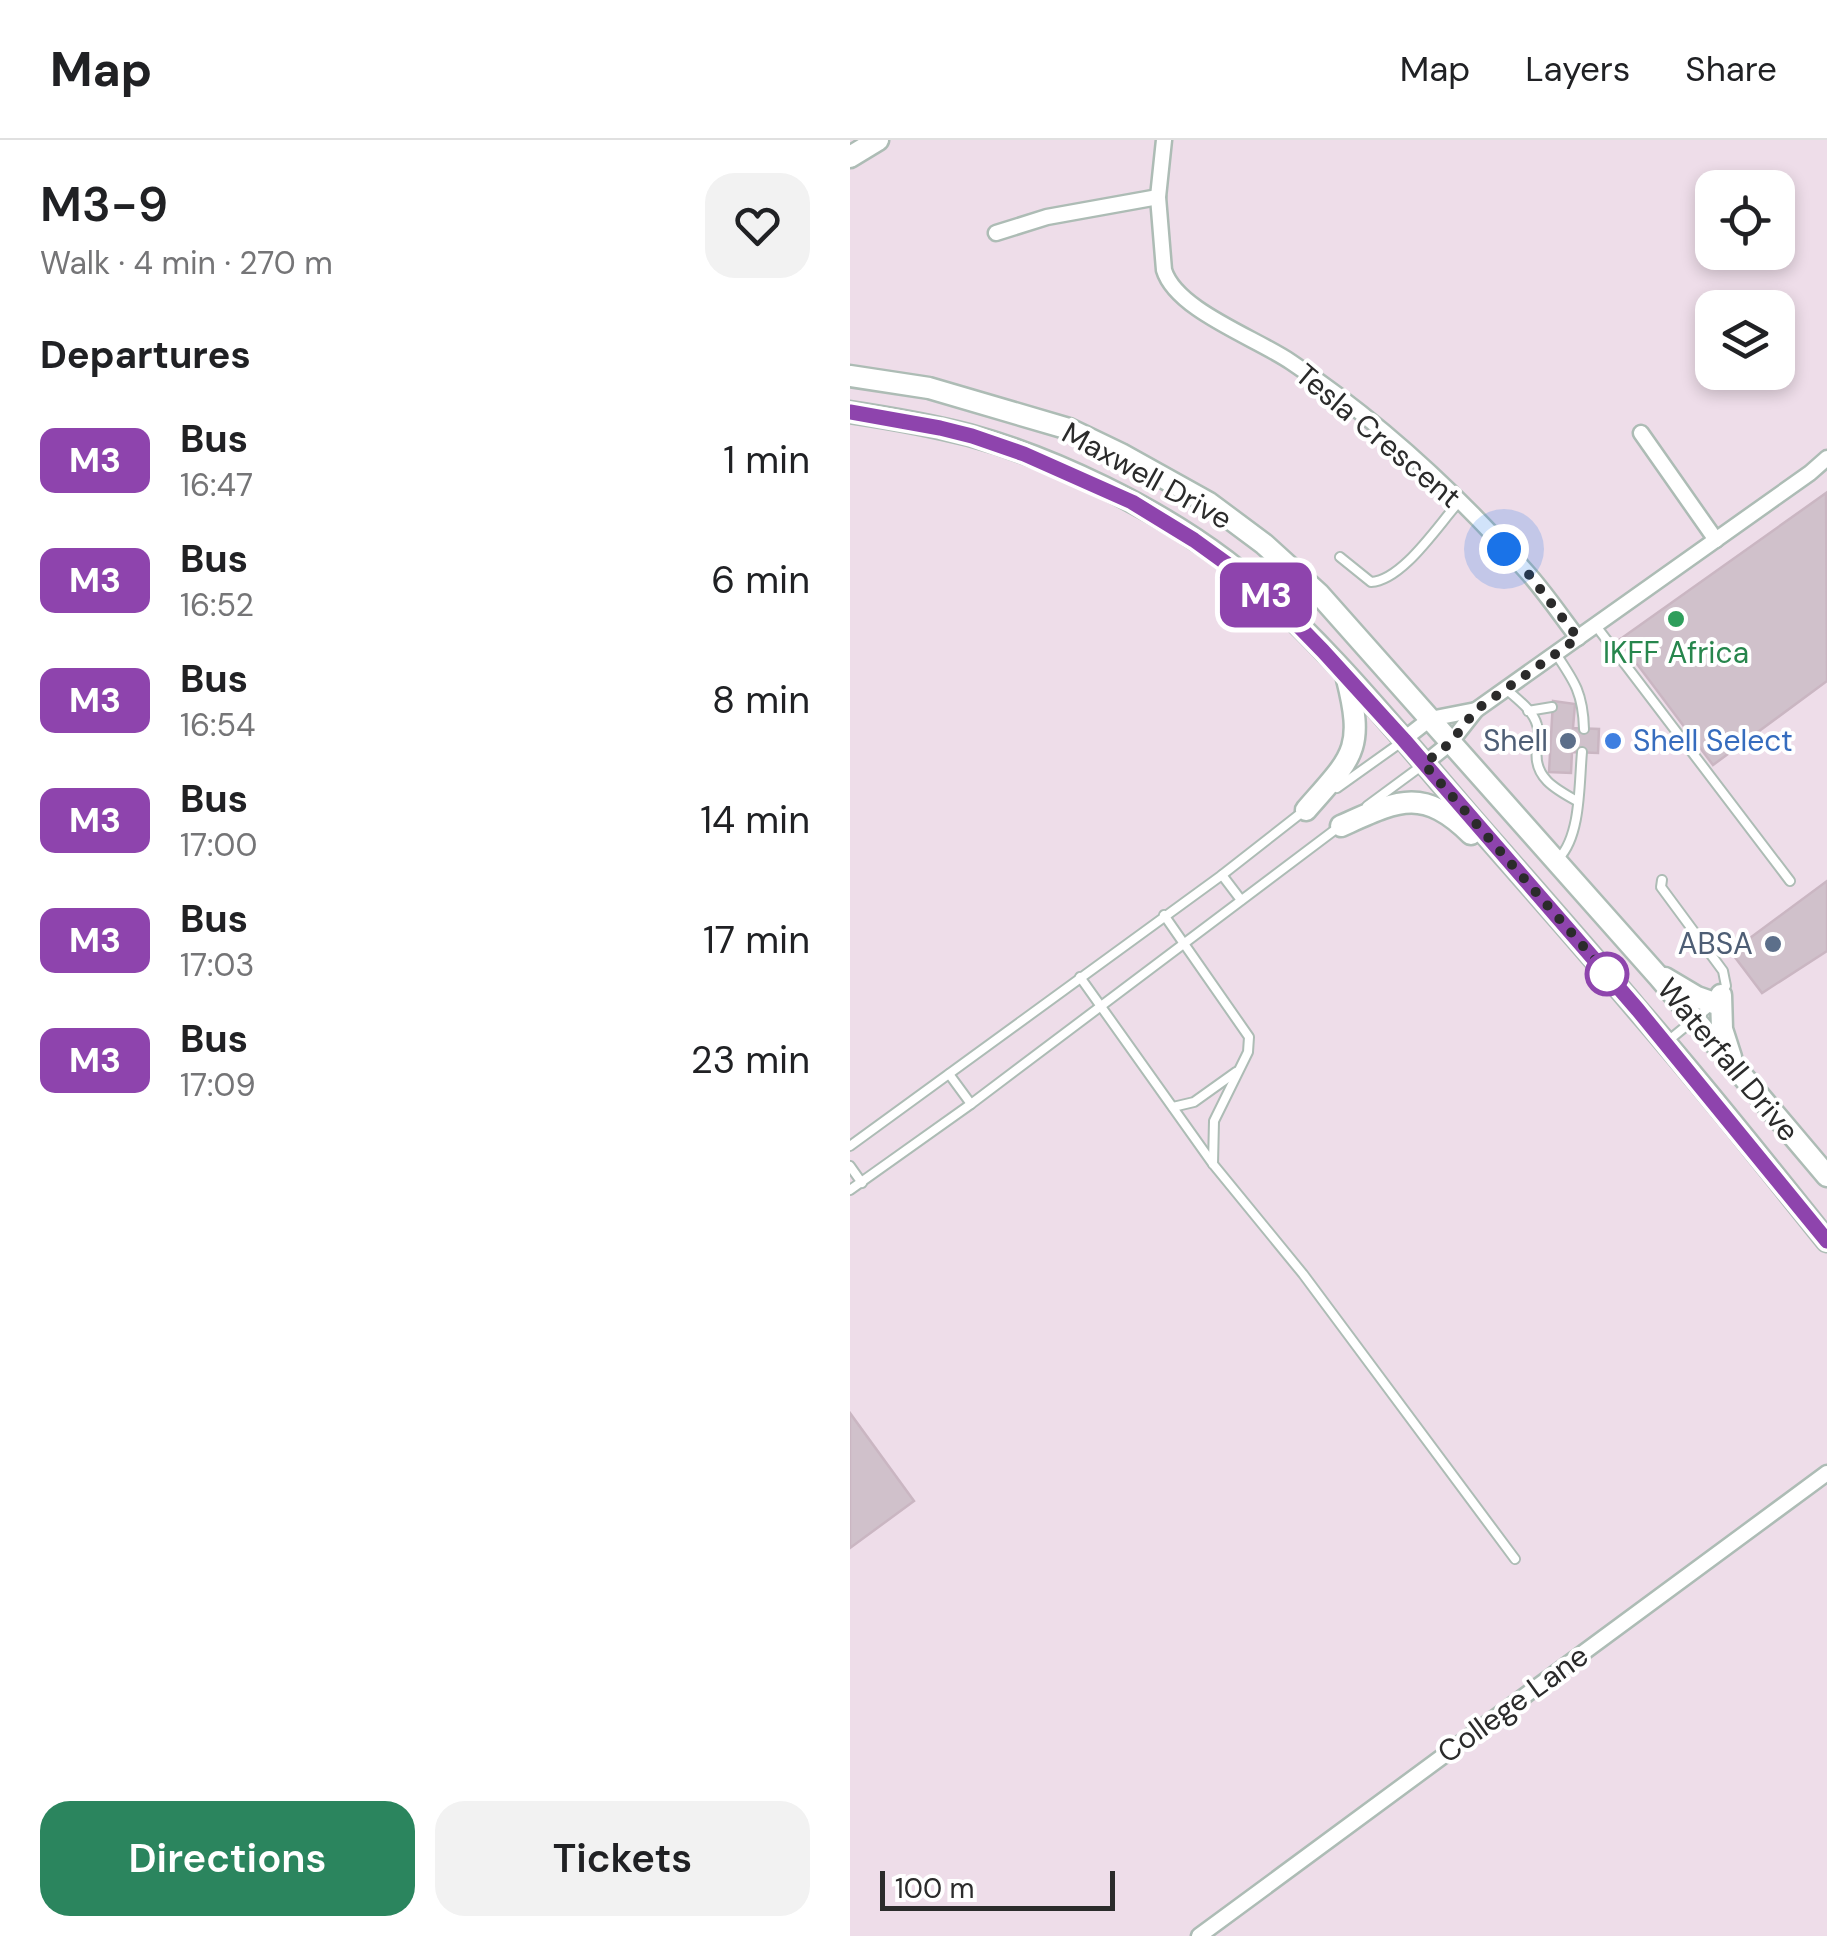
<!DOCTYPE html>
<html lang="en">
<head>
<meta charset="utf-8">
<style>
	:root { --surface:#fff; --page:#f2f2f2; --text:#202124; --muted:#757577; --line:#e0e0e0; --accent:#2b855e }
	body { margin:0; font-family:"DM Sans",sans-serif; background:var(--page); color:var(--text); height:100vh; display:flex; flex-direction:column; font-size:38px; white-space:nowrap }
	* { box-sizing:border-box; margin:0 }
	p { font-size:32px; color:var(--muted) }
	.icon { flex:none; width:55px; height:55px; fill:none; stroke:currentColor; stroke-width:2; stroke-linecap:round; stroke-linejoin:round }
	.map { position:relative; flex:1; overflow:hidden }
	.details { display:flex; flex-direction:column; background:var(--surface); width:850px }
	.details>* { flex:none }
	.badge { padding:0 20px; border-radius:15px; font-size:35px; line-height:65px }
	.buttons { position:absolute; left:845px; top:30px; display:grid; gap:20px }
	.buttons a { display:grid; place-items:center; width:100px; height:100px; border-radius:20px; background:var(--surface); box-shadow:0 5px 15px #0003; font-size:50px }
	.scale { position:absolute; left:30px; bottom:25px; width:235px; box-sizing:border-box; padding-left:10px; border:5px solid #2b2b2b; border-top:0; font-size:28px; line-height:35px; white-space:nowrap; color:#2b2b2b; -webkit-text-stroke:8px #fff; paint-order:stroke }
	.you { position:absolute; width:50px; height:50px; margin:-25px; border:8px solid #fff; border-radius:50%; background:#1a73e8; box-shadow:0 0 0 15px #1a73e833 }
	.map>.badge { position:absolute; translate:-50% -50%; box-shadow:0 0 0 5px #fff }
	h2 { padding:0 40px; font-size:38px; line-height:90px }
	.round { display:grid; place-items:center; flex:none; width:105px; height:105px; border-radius:30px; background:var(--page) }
	.summary { display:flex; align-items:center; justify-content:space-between; height:170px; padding:0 40px }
	h1 { font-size:48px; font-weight:600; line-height:75px }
	.primary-button { display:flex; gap:20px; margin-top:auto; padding:20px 40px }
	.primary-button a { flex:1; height:115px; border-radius:30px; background:var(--accent); color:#fff; font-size:40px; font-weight:600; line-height:115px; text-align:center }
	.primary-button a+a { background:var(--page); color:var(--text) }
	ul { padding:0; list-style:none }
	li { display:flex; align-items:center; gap:30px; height:120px; padding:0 40px }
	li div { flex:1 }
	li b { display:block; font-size:38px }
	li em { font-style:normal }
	li .badge { min-width:110px; font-weight:700; text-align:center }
	header { display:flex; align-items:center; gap:60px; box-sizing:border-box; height:140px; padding:0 50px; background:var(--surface); border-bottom:2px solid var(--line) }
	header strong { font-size:48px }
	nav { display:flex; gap:55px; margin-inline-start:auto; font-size:35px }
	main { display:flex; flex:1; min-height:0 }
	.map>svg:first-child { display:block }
	.building { fill:#d0c1cb; stroke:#cab6c2; stroke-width:2.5 }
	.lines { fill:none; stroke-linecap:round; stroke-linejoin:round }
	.service-casing { stroke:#adbcb5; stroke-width:12 }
	.minor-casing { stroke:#adbcb5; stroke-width:19 }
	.secondary-casing { stroke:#adbcb5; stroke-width:25 }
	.service { stroke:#fff; stroke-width:8 }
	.minor { stroke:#fff; stroke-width:14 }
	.secondary { stroke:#fff; stroke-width:20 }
	.line-casing { stroke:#fff; stroke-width:22 }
	.line { stroke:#8e44ad; stroke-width:15 }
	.walk { stroke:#2b2b2b; stroke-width:10; stroke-dasharray:0 18 }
	.leisure-dot { fill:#2e9e5b; stroke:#fff; stroke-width:4 }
	.service-dot { fill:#5c6f8a; stroke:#fff; stroke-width:4 }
	.shop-dot { fill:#3f7fe0; stroke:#fff; stroke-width:4 }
	.stop-dot { fill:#fff; stroke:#8e44ad; stroke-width:5 }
	.labels { text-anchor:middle; stroke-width:8; stroke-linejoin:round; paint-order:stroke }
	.street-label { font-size:30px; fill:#2b2b2b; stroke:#fff }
	.leisure-label { font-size:30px; fill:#27864d; stroke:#fff }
	.service-label { font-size:30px; fill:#4e5e75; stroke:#fff; text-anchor:end }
	.shop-label { font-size:30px; fill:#366cbe; stroke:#fff; text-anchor:start }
</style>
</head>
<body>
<header>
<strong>Map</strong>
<nav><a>Map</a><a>Layers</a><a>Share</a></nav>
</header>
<main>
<section class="details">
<div class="summary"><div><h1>M3-9</h1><p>Walk · 4 min · 270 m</p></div><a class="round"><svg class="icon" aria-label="heart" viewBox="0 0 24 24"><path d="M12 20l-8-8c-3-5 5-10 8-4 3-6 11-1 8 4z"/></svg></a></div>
<h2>Departures</h2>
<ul>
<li><span class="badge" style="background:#8e44ad;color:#fff">M3</span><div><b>Bus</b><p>16:47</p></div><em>1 min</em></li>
<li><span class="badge" style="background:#8e44ad;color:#fff">M3</span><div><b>Bus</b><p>16:52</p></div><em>6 min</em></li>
<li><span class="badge" style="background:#8e44ad;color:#fff">M3</span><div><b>Bus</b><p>16:54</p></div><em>8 min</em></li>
<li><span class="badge" style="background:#8e44ad;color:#fff">M3</span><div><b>Bus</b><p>17:00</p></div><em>14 min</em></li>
<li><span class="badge" style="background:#8e44ad;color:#fff">M3</span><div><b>Bus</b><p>17:03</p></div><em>17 min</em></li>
<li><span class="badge" style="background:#8e44ad;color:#fff">M3</span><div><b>Bus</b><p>17:09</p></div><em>23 min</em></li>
</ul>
<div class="primary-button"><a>Directions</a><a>Tickets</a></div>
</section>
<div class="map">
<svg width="977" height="1796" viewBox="0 0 977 1796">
	<rect width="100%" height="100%" fill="#eedde9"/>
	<g class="building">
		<path d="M976,353L977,541L863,625L769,500Z"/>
		<path d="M703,561L725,564L723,588L749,589L748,613L722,612L721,633L699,632Z"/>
		<path d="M977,741V811L912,853L881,812Z"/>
		<path d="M0,1273L64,1361L0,1408Z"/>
	</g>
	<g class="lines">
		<g class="service-casing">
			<g id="service">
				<path d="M490,417L521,442C553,440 588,385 609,362"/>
				<path d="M746,486L940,741"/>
				<path d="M706,514C725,542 733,554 734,589"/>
				<path d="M656,549C667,559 683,570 687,585C690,593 688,600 687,609C683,637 705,649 727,661"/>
				<path d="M678,571L702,567"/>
				<path d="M487,648L553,601"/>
				<path d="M517,666L574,624"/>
				<path d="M709,718C731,695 729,644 732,612"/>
				<path d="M372,735L391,760"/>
				<path d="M812,740L811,747L873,831L876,846L871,854"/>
				<path d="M314,775L399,897L398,912L364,981L363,1024"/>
				<path d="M230,837L363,1024L453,1134L665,1419"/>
				<path d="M819,900L862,865"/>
				<path d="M99,934L121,964"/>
				<path d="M323,967L344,962L386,932"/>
				<path d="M0,1006L372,735L455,670"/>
				<path d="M0,1026L12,1043"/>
				<path d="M0,1050L121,964L490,686"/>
			</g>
		</g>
		<g class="minor-casing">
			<g id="minor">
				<path d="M314,0L308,57L314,130C326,170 406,198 441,222C528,280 607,353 676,431C695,452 711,476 728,498"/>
				<path d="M146,93L197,77L308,57"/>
				<path d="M791,293L866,400"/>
				<path d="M553,600L580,579L626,570"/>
				<path d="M574,624L600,603L626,570L960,333L977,318"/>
				<path d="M349,1796L977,1333"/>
			</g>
		</g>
		<g class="secondary-casing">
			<g id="secondary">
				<path d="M0,17L28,0"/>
				<path d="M0,236L79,248L219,289L271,314L359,363L414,404L469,454L808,836L977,1036"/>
				<path d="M0,272C40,278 80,285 119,295C204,318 306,368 376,421C466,490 547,592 621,678C676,741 731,803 785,867C851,943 914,1022 977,1101"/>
				<path d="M456,670C502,617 515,611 497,539"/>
				<path d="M491,686C547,661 572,646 621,694"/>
				<path d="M815,838L847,857L864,863"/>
				<path d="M871,855L872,889L881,917"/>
			</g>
		</g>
		<use href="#service" class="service"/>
		<use href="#minor" class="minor"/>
		<use href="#secondary" class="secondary"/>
	</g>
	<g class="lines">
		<g class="line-casing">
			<path id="line" d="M0,272L90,288L122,296L174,314L282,362L344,400L398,439L435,472L473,511L554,600L788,870L977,1101"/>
		</g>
		<use href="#line" class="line"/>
		<path class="walk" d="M654,409L677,432L728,498L626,570L600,603L574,624L767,845L757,834"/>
	</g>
	<circle class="leisure-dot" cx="826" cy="479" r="10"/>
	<g class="service-dot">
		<circle cx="718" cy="601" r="10"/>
		<circle cx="923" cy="804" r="10"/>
	</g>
	<circle class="shop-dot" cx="763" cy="601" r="10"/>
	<circle class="stop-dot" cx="757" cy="834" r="20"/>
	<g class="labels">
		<g class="street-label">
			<text transform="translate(528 296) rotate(40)" y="10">Tesla Crescent</text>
			<text transform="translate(297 336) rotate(29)" y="10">Maxwell Drive</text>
			<text transform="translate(878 920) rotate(50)" y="10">Waterfall Drive</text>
			<text transform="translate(663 1564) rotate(-36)" y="10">College Lane</text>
		</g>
		<g class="leisure-label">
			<text x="826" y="523">IKFF Africa</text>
		</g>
		<g class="service-label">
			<text x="698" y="611">Shell</text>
			<text x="903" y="814">ABSA</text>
		</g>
		<g class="shop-label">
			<text x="783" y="611">Shell Select</text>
		</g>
	</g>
</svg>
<div class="buttons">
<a><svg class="icon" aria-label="locate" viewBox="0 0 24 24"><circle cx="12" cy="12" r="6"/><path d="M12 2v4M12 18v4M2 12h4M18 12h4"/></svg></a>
<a><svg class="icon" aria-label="layers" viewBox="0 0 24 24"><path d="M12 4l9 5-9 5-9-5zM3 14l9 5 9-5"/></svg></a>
</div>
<div class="scale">100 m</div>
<div class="you" style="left:654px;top:409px"></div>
<b class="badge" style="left:416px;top:455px;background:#8e44ad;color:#fff">M3</b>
</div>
</main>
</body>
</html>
